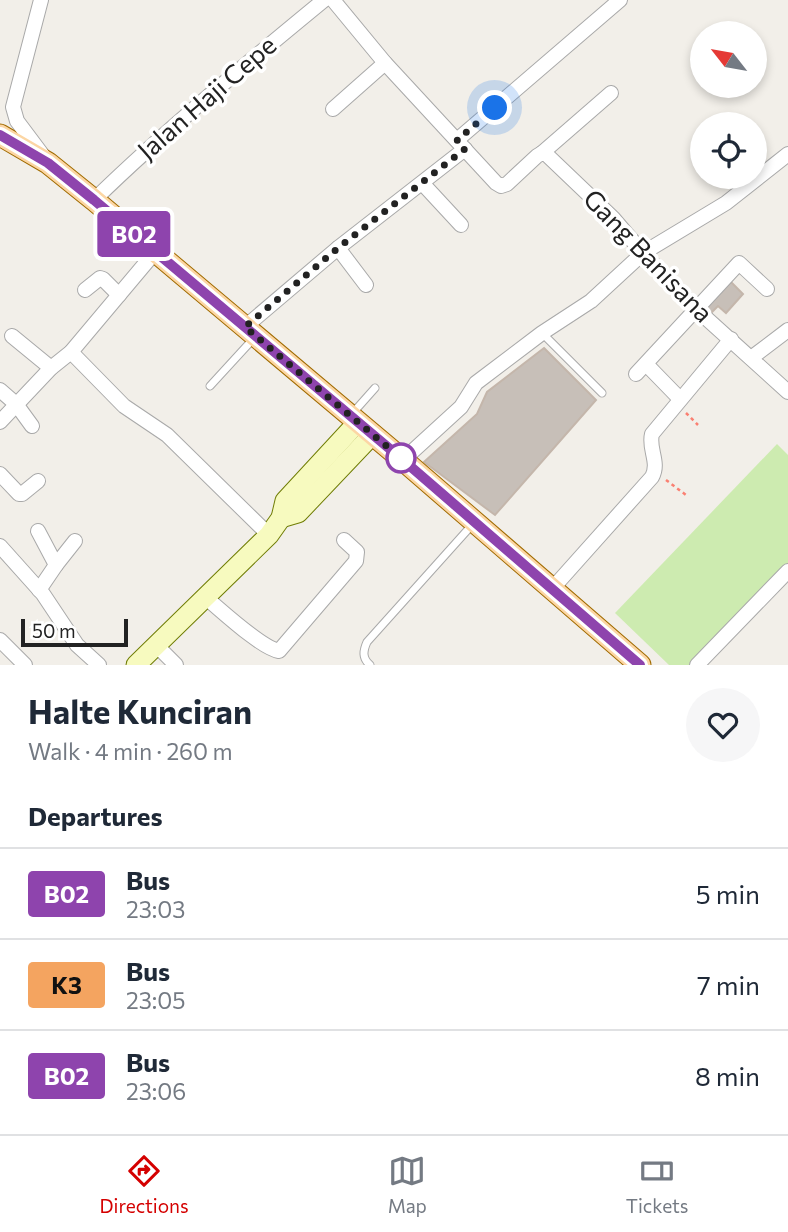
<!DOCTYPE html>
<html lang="en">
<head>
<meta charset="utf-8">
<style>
	:root { --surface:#fff; --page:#f6f6f7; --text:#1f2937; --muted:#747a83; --line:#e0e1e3; --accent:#d40000 }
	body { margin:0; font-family:Commissioner,sans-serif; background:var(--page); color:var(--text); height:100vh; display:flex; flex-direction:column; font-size:26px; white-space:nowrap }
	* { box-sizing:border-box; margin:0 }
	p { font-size:23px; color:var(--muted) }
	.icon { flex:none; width:38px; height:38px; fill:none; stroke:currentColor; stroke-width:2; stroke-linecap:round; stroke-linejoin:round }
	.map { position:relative; height:665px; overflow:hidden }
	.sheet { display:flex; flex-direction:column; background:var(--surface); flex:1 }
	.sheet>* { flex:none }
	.badge { padding:0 14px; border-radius:5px; font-size:24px; line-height:46px }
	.needle { width:46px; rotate:301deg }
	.tools { position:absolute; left:690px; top:21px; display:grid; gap:14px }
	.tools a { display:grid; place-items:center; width:77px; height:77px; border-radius:50%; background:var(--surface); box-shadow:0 4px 10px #0003; font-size:35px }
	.scale { position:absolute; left:21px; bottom:18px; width:107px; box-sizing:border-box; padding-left:7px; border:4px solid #222; border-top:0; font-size:19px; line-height:24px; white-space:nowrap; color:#222; -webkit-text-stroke:5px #fff; paint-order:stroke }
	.you { position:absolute; width:35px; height:35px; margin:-18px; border:5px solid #fff; border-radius:50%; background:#1a73e8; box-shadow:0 0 0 10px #1a73e833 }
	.map>.badge { position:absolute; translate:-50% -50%; box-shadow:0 0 0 4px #fff }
	h2 { padding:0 28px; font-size:26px; line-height:63px }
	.round { display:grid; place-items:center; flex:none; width:74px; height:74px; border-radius:37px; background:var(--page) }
	.headline { display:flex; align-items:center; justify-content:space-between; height:119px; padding:0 28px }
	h1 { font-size:33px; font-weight:700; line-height:52px }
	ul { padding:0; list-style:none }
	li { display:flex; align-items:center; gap:21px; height:91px; padding:0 28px; border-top:2px solid var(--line) }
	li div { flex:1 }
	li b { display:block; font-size:26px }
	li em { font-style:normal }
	li .badge { min-width:77px; font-weight:700; text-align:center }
	.tab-bar { display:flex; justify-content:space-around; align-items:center; height:98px; border-top:2px solid var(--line); background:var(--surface); font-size:19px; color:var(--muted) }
	.tab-bar a { display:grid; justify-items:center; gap:4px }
	.tab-bar .current { color:var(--accent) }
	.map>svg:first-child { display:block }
	.grass { fill:#cdebb0 }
	.building { fill:#c7bfb8; stroke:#c4b6ab; stroke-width:2 }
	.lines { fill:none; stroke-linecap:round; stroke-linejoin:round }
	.service-casing { stroke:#a9a9a9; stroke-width:9 }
	.minor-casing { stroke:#a9a9a9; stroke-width:16 }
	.secondary-casing { stroke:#707d05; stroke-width:21 }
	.primary-casing { stroke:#a06b00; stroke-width:23 }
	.path { stroke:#fa8072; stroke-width:2.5; stroke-dasharray:3.5 3.5; stroke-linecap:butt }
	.service { stroke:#fff; stroke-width:7 }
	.minor { stroke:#fff; stroke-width:14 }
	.secondary { stroke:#f7fabf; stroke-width:19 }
	.primary { stroke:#fcd6a4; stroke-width:21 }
	.line-casing { stroke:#fff; stroke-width:16 }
	.line { stroke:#8e44ad; stroke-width:10 }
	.walk { stroke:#222; stroke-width:7; stroke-dasharray:0 12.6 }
	.stop-dot { fill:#fff; stroke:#8e44ad; stroke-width:3.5 }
	.labels { text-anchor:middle; stroke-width:7; stroke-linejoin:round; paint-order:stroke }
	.street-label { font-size:26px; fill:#222; stroke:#fff }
</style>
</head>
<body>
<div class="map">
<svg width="788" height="665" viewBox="0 0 788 665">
	<rect width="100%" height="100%" fill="#f2efe9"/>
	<path class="grass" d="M777,444L788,455V565L692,665H669L615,613Z"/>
	<g class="building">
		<path d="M728,279L743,294L726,313L718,306L709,315L701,307Z"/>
		<path d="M544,348L596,400L495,515L424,462L477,414L487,392Z"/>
	</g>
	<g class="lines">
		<g class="service-casing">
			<g id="service">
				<path d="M542,333L602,393"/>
				<path d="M210,386L254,338"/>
				<path d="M351,415L375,388"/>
				<path d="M370,665C362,658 363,651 367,642L472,525"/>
			</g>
		</g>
		<g class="minor-casing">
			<g id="minor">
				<path d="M41,0L13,107L17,121L44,157"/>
				<path d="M333,0L385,63L496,183L501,186L507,184L537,156L542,153L547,155L613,218L643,253L695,308L788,392"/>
				<path d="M333,109L385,63"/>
				<path d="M457,140L620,0"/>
				<path d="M542,153L611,93"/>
				<path d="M423,184L461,225"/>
				<path d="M94,200C167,129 245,65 324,0"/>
				<path d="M338,248L366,285"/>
				<path d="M85,290L100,278L103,279L119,295"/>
				<path d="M245,327L338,248L465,149"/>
				<path d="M12,336L51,368"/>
				<path d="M71,352L124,406L167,435L269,535"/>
				<path d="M751,358L788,330"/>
				<path d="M646,364L680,399"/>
				<path d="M636,374L739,263L767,289"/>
				<path d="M0,390L16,404L32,426"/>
				<path d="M0,422L51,368L71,352L155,252"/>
				<path d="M403,460L461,407L476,383L542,333L591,301L643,253L726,203L788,154"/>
				<path d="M0,474L19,494H22L38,481"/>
				<path d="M38,531L56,565L39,590"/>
				<path d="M0,546L43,594L77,645L99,665"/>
				<path d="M56,565L75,541"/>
				<path d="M552,589L652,477C660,462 648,449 652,434L731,339"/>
				<path d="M205,597C221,610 261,648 279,651L356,561L357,552L344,540"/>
				<path d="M0,640L25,665"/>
				<path d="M156,645L176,665"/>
				<path d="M697,665L788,571"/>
			</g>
		</g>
		<g class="secondary-casing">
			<g id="secondary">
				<path d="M281,518L298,513L373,434"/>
				<path d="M136,665L269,535L281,518L285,501L358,422"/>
			</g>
		</g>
		<g class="primary-casing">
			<path id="primary" d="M0,135L48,163L94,200L403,460L640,665"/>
		</g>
		<g class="path">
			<path d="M686,413L698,425"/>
			<path d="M666,480L686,495"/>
		</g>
		<use href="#service" class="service"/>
		<use href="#minor" class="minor"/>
		<use href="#secondary" class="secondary"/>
		<use href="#primary" class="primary"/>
	</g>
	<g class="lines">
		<g class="line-casing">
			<path id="line" d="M0,135L48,163L94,200L403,460L640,665"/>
		</g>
		<use href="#line" class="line"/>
		<path class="walk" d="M401,458L403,460L245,327L338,248L465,149L457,140L495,108"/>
	</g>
	<circle class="stop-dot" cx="401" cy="458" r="14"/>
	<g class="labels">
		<g class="street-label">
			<text transform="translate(207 98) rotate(-41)" y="9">Jalan Haji Cepe</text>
			<text transform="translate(648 256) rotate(46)" y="9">Gang Banisana</text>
		</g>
	</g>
</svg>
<div class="tools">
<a><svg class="needle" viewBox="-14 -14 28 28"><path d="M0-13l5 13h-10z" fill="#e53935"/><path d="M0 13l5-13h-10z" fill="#747a83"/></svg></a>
<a><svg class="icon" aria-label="locate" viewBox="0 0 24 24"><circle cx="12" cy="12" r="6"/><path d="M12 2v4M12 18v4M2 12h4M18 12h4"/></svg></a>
</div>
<div class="scale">50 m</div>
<div class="you" style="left:495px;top:108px"></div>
<b class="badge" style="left:134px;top:234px;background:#8e44ad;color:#fff">B02</b>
</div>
<section class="sheet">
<div class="headline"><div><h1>Halte Kunciran</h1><p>Walk · 4 min · 260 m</p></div><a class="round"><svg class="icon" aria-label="heart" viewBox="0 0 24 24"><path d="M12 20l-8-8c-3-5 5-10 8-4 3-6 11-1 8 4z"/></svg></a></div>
<h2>Departures</h2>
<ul>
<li><span class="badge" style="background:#8e44ad;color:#fff">B02</span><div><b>Bus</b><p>23:03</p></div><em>5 min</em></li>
<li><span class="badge" style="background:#f4a460;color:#111">K3</span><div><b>Bus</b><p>23:05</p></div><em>7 min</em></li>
<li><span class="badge" style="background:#8e44ad;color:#fff">B02</span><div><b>Bus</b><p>23:06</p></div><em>8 min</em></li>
</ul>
</section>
<nav class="tab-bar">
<a class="current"><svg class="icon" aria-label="directions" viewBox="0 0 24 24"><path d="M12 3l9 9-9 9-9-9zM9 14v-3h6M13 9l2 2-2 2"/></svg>Directions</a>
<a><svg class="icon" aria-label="map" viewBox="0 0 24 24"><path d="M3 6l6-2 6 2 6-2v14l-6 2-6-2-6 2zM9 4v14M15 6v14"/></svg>Map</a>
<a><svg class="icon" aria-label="tickets" viewBox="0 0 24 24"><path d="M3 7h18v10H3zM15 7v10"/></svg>Tickets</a>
</nav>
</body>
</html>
